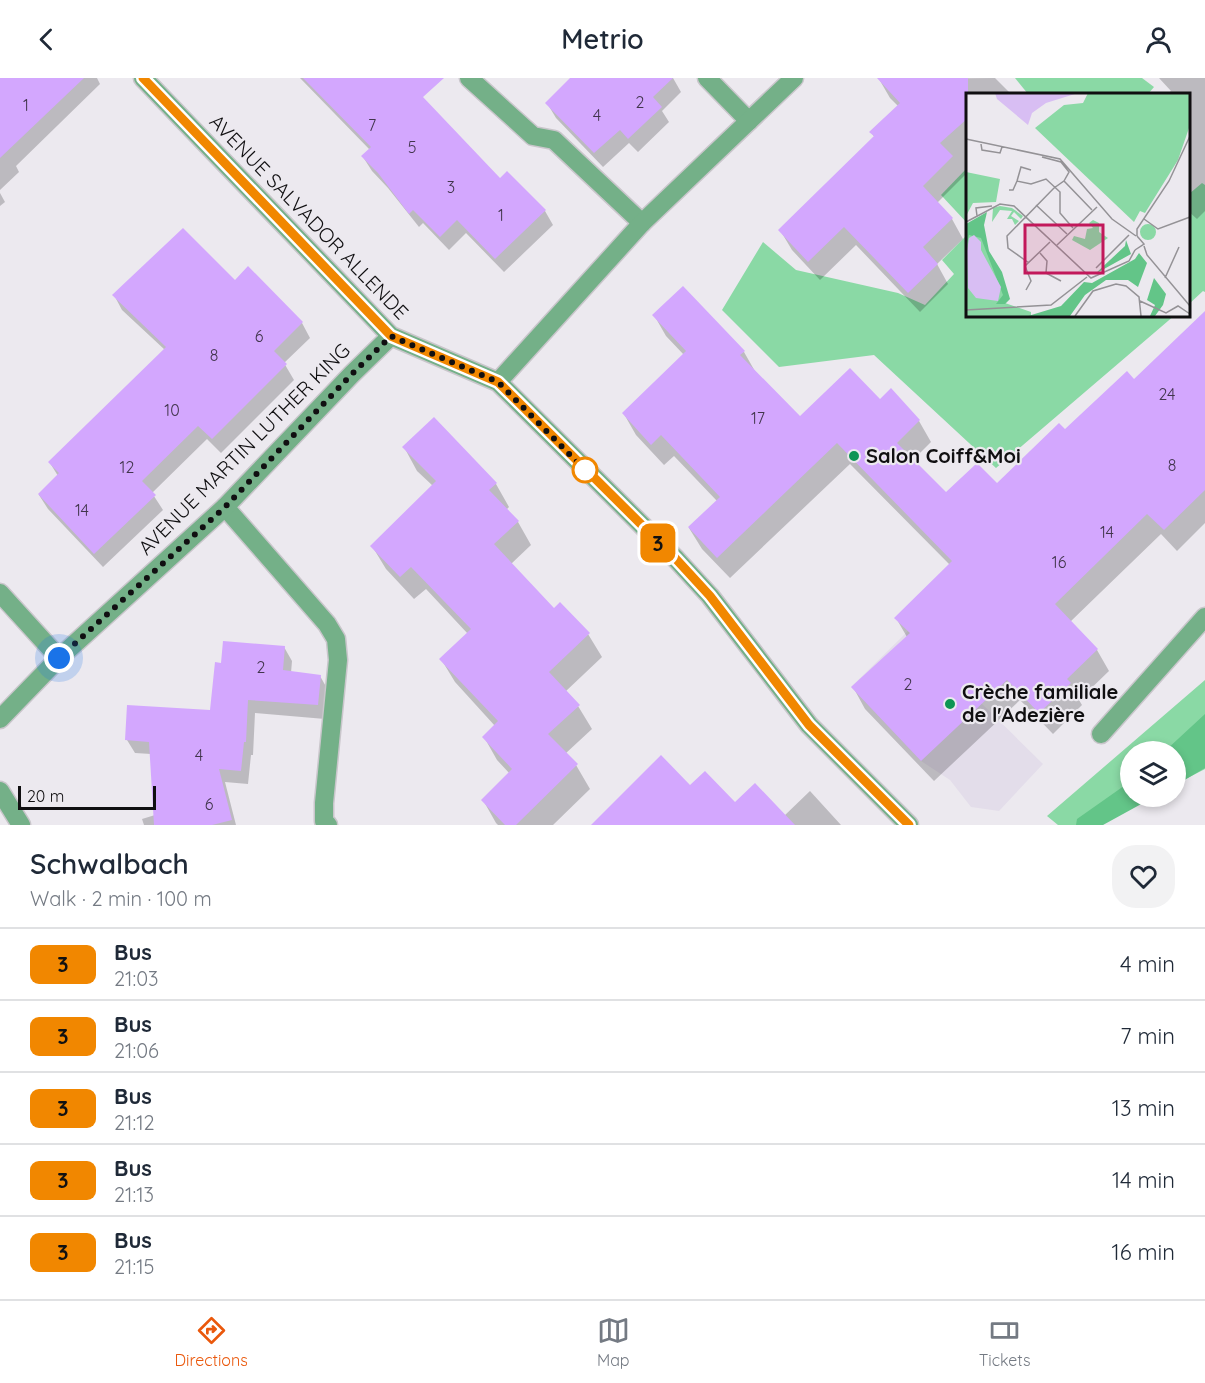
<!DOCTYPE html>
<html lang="en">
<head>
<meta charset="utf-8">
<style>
	:root { --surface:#fff; --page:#f2f2f3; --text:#1f2937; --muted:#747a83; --line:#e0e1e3; --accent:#ea580c }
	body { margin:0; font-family:Quicksand,sans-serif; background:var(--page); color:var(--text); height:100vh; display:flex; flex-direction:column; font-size:22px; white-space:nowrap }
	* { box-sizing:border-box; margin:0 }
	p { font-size:20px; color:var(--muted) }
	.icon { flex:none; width:33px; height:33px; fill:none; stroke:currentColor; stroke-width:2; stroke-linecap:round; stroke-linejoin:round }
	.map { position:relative; height:747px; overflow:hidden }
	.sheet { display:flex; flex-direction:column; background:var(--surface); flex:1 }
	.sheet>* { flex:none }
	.badge { padding:0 12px; border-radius:9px; font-size:21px; line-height:39px }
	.buttons { position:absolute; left:1120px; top:663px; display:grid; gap:12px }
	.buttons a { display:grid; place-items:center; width:66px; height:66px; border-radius:50%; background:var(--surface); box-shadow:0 3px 9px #0003; font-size:30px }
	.scale { position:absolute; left:18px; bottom:15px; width:138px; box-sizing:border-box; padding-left:6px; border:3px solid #100f11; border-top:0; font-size:16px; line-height:21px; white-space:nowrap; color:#100f11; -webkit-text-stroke:4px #ece9ef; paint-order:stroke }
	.you { position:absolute; width:30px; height:30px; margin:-15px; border:4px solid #fff; border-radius:50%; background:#1a73e8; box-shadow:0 0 0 9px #1a73e833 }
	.map>.badge { position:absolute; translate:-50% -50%; box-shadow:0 0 0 3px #fff }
	.round { display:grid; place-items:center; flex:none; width:63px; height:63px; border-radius:24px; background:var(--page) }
	.summary { display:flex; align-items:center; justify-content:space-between; height:102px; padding:0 30px }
	h1 { font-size:28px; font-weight:600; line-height:45px }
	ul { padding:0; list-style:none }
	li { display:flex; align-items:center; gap:18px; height:72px; padding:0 30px; border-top:2px solid var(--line) }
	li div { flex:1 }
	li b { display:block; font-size:22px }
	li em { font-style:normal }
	li .badge { min-width:66px; font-weight:700; text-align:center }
	header { display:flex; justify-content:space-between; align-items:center; height:78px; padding:0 30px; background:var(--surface); font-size:27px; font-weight:600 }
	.menu { display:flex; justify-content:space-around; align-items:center; height:84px; border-top:2px solid var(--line); background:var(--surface); font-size:16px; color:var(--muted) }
	.menu a { display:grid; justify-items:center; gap:3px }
	.menu .active { color:var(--accent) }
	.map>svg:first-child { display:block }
	.built { fill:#e3ddea }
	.green { fill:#8ad9a5 }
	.forest { fill:#63c588 }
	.shadow { fill:#0003 }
	.building { fill:#d3a7fe }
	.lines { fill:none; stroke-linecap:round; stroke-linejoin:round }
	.lane-casing { stroke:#c9c6cb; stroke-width:21 }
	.street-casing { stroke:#c9c6cb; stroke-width:21 }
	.lane { stroke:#74b088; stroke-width:18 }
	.street { stroke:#74b088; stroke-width:18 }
	.line-casing { stroke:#fff; stroke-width:14 }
	.line { stroke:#f18700; stroke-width:9 }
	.walk { stroke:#100f11; stroke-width:6; stroke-dasharray:0 10.8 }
	.poi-dot { fill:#0e9554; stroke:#ece9ef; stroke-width:2 }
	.stop-dot { fill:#fff; stroke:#f18700; stroke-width:3 }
	.labels { text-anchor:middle; stroke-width:4.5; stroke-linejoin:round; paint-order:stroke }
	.number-label { font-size:16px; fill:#41354c }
	.street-label { font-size:20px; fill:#100f11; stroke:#ece9ef }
	.poi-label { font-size:20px; font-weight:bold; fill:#100f11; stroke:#ece9ef; text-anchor:start }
	.inset-road { fill:none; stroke:#949296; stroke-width:1.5 }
	.view { fill:#c2185b; fill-opacity:0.15; stroke:#c2185b; stroke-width:3 }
	.inset-edge { fill:none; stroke:#100f11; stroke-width:3 }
</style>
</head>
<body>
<header><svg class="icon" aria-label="back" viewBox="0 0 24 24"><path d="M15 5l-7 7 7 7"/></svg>Metrio<svg class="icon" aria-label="person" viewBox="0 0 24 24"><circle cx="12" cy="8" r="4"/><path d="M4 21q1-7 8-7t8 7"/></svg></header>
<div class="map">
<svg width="1205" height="747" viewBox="0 0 1205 747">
	<rect width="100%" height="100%" fill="#ece9ef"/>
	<path class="built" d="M908,553L1043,686L999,733L971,729L950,702L921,683L851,609Z"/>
	<g class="green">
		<path d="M1015,0H1142L1154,9L1148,16H1028Z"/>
		<path d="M968,89V146L941,117Z"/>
		<path d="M1202,105L1205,107V214L1203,213L1189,226V116Z"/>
		<path d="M968,156V237H1175L996,390L874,277L779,289L722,232L763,164L796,192L898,215L925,227L954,196L942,182Z"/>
		<path d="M1205,602V691L1176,706V674H1131V718L1093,747H1058L1047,738Z"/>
	</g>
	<g class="forest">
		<path d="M1205,636V690L1176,707V674L1165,673Z"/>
		<path d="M1131,703V718L1154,719L1103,747H1076L1077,741Z"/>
	</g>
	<g class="shadow">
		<path d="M0,0H97L100,6L16,88L19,94L0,112Z"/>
		<path d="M300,0H401L500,102L545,133L553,147L504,194L466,155L449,172L423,145L419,149L388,110L372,93L363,79L370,72Z"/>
		<path d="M572,0H673L681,14L662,33L669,44L638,74L629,65L603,89L556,40L547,25Z"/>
		<path d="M995,0L1011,16H968V94L937,125L952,141L963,161L937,186L948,206L920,234L856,167L820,202L792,172L780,152L875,60L871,54L898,28L890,20L879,1Z"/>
		<path d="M1159,0H1205V133L1197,141L1188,133V16H1167L1171,13Z"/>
		<path d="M0,115L5,124L0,128Z"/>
		<path d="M235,205L302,245L310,260L284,285L294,302L221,375L207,361L152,415L163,432L103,489L48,431L39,417L58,398L50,385L165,272L122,232L114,217Z"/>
		<path d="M654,237L744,274L756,295L800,341L880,323L891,312L919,343L931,364L912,383L946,416L997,407L1134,303L1205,256V445L1177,473L1161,456L1070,544L1097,572L1109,593L1079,622L1082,627L1053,656L1020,622L934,703L865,631L853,609L907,559L896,540L950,487L850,386L730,500L702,471L689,450L717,423L674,378L664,387L636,357L624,336L684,277L666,258Z"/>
		<path d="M404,369L496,406L509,429L506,432L518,444L531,467L511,486L554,532L588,556L602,579L565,614L578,628L592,651L565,676L576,687L590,711L553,747H498L496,745L483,722L510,696L497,682L484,659L495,648L455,604L441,581L468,556L426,511L414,521L386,491L372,468L433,408L417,393Z"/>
		<path d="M284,569L292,583L291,595L320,598L328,612L325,641L255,635L253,677H251L248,706L225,704L236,747H144L142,741L155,737L151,676L135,675L127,662L212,634L222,586Z"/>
		<path d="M690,709L735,726L784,738L810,713L841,747H600Z"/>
	</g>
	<g class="building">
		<path d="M0,0H84L0,80Z"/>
		<path d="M303,0H444L423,19L500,100L507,93L546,132L495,181L457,142L440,159L413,132L409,136L378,95L361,78L371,69Z"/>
		<path d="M570,0H673L653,19L662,29L628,61L620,52L594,75L545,25Z"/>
		<path d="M877,0H968V40L940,65L953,78L923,108L953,140L923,169L938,186L908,215L844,149L808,184L778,152L874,58L869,54L900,25Z"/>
		<path d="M183,150L235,202L248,188L303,244L274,273L287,286L212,361L198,348L142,403L156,417L94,476L38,416L59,395L48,384L166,269L112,217Z"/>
		<path d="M683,208L745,273L740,277L800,338L850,290L880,321L891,310L920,342L897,365L946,414L977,385L997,405L1059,345L1065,351L1127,293L1134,301L1205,233V412L1164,452L1147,436L1055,526L1098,571L1067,601L1071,605L1039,635L1007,602L921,683L851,609L910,555L894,540L952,483L837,365L717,480L688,449L720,419L661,357L651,367L622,335L686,273L652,237Z"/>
		<path d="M434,339L497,405L489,412L519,443L494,466L554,530L560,524L590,555L549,594L580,627L548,656L578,686L516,747H505L481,722L512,691L482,659L498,643L439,581L471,551L411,489L400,499L370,468L436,403L402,369Z"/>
		<path d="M223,563L285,568L283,592L321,597L318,627L248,622L246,664H244L241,693L219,691L232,742L212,747H154L149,664L125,662L127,627L210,632L215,584L221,585Z"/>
		<path d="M661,677L690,707L705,693L735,724L755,705L795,747H591Z"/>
	</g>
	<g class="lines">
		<g class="lane-casing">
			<path id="lane" d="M1101,656L1205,539"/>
		</g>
		<g class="street-casing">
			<g id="street">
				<path d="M143,0L391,258L498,304L676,481L710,518L809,647L909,747"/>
				<path d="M469,0L533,58L554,62L642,145"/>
				<path d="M707,0L749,43"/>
				<path d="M498,304L642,145L794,0"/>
				<path d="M225,429L327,546L336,561L338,582L324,725V743L328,747"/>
				<path d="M0,515L59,580"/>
				<path d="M0,641L59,580L225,429L352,296L391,258"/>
				<path d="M0,713L21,747"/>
			</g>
		</g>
		<use href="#lane" class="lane"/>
		<use href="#street" class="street"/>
	</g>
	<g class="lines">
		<g class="line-casing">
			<path id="line" d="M143,0L391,258L498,304L676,481L710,518L809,647L909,747"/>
		</g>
		<use href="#line" class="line"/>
		<path class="walk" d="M59,580L225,429L352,296L391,258L498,304L585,392"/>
	</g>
	<g class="poi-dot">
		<circle cx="854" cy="378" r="6"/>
		<circle cx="950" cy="626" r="6"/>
	</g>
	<circle class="stop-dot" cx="585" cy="392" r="12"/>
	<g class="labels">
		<g class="number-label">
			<text x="640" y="30">2</text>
			<text x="26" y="33">1</text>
			<text x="597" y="43">4</text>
			<text x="372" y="53">7</text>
			<text x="412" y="75">5</text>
			<text x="451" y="115">3</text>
			<text x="501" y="143">1</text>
			<text x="259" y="264">6</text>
			<text x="214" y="283">8</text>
			<text x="1167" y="322">24</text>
			<text x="172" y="338">10</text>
			<text x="758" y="346">17</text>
			<text x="1172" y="393">8</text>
			<text x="127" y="395">12</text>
			<text x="82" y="438">14</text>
			<text x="1107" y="460">14</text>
			<text x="1059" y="490">16</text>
			<text x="261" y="595">2</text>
			<text x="908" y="612">2</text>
			<text x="199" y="683">4</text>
			<text x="209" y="732">6</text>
		</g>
		<g class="street-label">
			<text transform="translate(309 139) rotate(46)" y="7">AVENUE SALVADOR ALLENDE</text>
			<text transform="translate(244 371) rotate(-45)" y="7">AVENUE MARTIN LUTHER KING</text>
		</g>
		<g class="poi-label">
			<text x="866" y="385">Salon Coiff&amp;Moi</text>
			<text x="962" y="621">Crèche familiale<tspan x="962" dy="23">de l'Adezière</tspan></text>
		</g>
	</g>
	<g transform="translate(966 15)">
		<rect width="224" height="224" fill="#ece9ef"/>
		<path d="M122,0H223V35L212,67L179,120L174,118L168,129L69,35L98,12L117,10ZM0,79L34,86L30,109L7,110L0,123ZM34,113L46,115L57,123L55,126L48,119L45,123L53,128L49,132L46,126H41L46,118L34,117L26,129L27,115ZM127,127L133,130V139L142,145L124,157L106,147L108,143L119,146L121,136L127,135L123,130ZM174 139a8 8 0 1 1 16 0a8 8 0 1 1-16 0ZM0,137L13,138L35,186L39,210L65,219V223H0Z" fill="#8ad9a5"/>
		<path d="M21,119L18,132L23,158L36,179L44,206L39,211H30L37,202L15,145L3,142L0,155V131ZM160,147L165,161L129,181L159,153ZM173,160L181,170L172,194L162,187H140L119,202L104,223H62L95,213L118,189L126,190L169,166ZM188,185L200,201L197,212L189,223H184L189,212L181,207Z" fill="#63c588"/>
		<path d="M29,0H112L80,10L66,20L62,32L31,6ZM8,142L15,149V157L35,194L32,208L10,205L2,195L1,158L3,145Z" fill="#d8bef3"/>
		<path class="inset-road" d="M0,46L94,66L146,126L170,143M15,51L16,57L34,60L36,54M76,64L95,69L103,79L98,88M51,88L55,74L65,77M43,97H47L51,88L65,91L80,86L94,99V120L107,135M70,112L101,141M11,123L10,115L26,113M178,126L192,136L224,124M0,129L34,111L48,113L125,185L163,168L169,157M171,143V136L203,88L224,43M91,152L131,114M178,153L181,162L224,213M169,157L178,151L171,143M74,160L81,168L80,180L95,188M63,170L42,155L41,143L88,95L98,88L126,117M130,175L163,142M199,185L213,154M60,197L65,188L59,173L84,149M174,208L200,220L212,213L224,221M0,217L85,212L121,184M109,223L127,198L150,191L160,193L173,204L175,223"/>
		<path class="view" d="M59,132H137V180H59Z"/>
		<rect width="224" height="224" class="inset-edge"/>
	</g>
</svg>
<div class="buttons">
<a><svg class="icon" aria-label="layers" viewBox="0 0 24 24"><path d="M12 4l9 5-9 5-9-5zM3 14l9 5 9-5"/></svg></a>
</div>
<div class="scale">20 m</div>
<div class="you" style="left:59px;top:580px"></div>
<b class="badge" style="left:658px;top:465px;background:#f18700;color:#111">3</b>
</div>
<section class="sheet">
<div class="summary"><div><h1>Schwalbach</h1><p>Walk · 2 min · 100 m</p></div><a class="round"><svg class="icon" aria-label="heart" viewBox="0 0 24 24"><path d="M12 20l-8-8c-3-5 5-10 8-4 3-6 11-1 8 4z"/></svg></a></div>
<ul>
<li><span class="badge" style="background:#f18700;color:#111">3</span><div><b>Bus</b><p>21:03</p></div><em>4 min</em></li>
<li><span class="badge" style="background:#f18700;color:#111">3</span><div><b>Bus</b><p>21:06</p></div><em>7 min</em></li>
<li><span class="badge" style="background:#f18700;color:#111">3</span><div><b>Bus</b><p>21:12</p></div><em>13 min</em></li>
<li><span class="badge" style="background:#f18700;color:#111">3</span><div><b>Bus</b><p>21:13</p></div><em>14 min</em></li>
<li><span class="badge" style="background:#f18700;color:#111">3</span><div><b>Bus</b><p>21:15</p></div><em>16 min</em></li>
</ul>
</section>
<nav class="menu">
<a class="active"><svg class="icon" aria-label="directions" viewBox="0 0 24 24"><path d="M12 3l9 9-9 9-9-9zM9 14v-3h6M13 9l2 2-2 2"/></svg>Directions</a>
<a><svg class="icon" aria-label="map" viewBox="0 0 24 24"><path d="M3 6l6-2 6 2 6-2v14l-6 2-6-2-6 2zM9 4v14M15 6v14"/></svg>Map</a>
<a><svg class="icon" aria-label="tickets" viewBox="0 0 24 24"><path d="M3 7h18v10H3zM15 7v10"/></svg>Tickets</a>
</nav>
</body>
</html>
